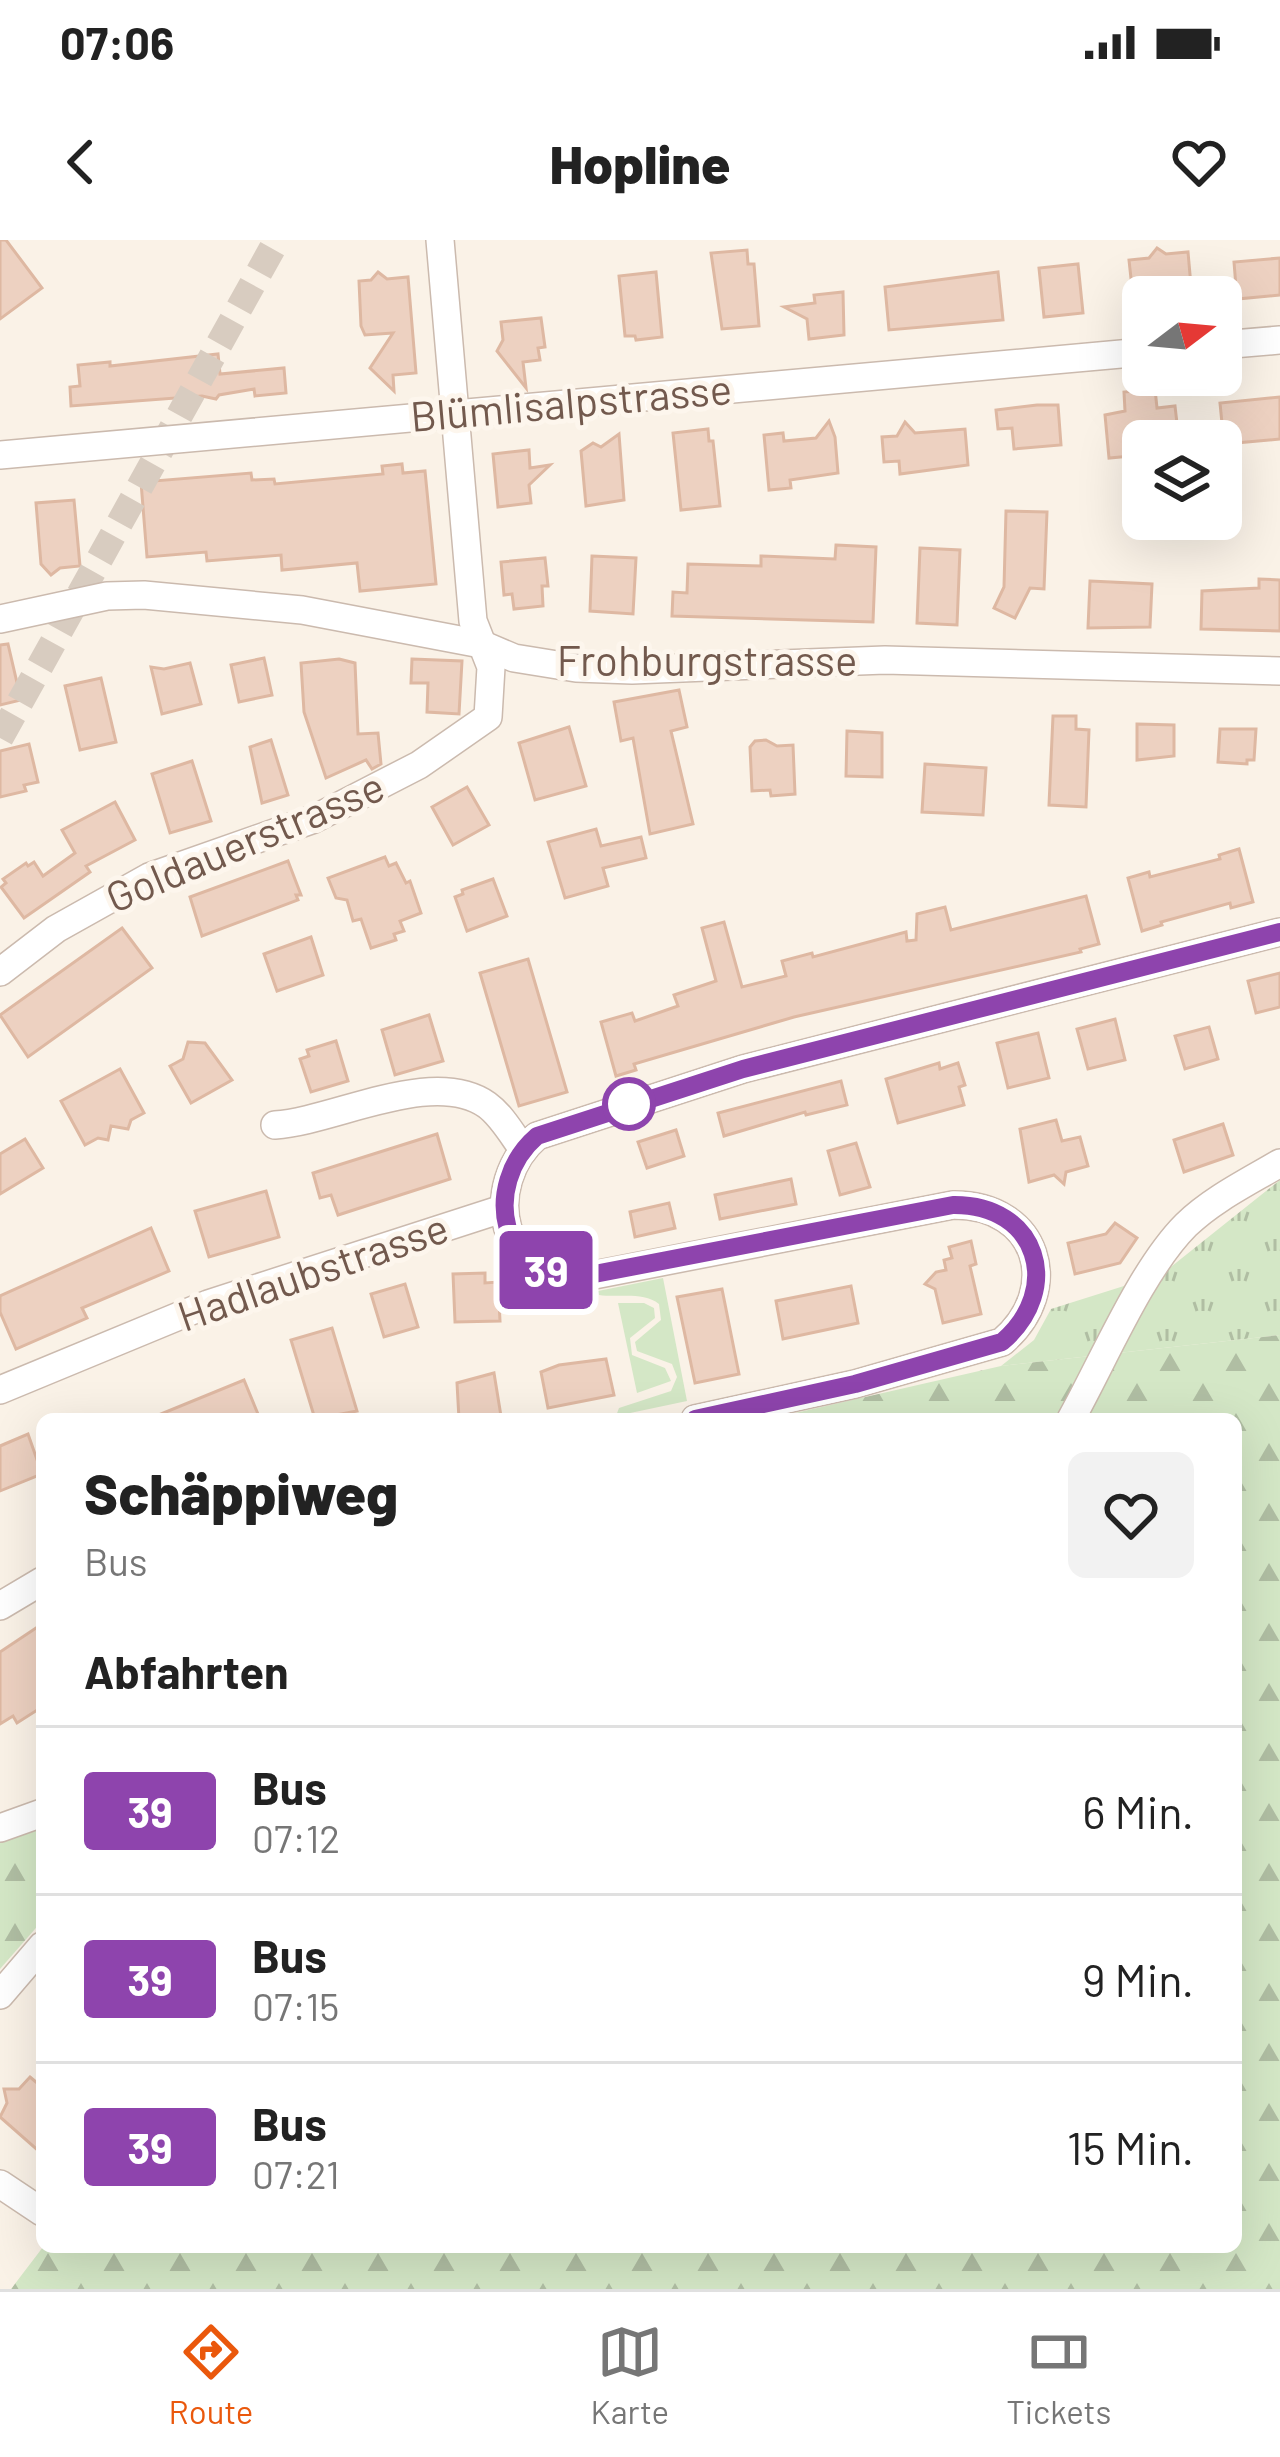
<!DOCTYPE html>
<html lang="de">
<head>
<meta charset="utf-8">
<style>
	:root { --surface:#fff; --page:#f2f2f2; --text:#222; --muted:#767676; --line:#e0e0e0; --accent:#ea580c }
	body { margin:0; font-family:Barlow,sans-serif; background:var(--page); color:var(--text); height:100vh; display:flex; flex-direction:column; font-size:45px; white-space:nowrap }
	* { box-sizing:border-box; margin:0 }
	p { font-size:39px; color:var(--muted) }
	.icon { flex:none; width:66px; height:66px; fill:none; stroke:currentColor; stroke-width:2; stroke-linecap:round; stroke-linejoin:round }
	.map { position:relative; flex:1; overflow:hidden }
	.panel { position:absolute; left:36px; top:1173px; width:1206px; height:840px; display:flex; flex-direction:column; background:var(--surface); border-radius:18px; box-shadow:0 12px 48px #0002 }
	.panel>* { flex:none }
	.badge { padding:0 24px; border-radius:9px; font-size:42px; line-height:78px }
	.needle { width:78px; rotate:74deg }
	.tools { position:absolute; left:1122px; top:36px; display:grid; gap:24px }
	.tools a { display:grid; place-items:center; width:120px; height:120px; border-radius:18px; background:var(--surface); box-shadow:0 12px 48px #0002; font-size:60px }
	.map>.badge { position:absolute; translate:-50% -50%; box-shadow:0 0 0 6px #fff }
	h2 { padding:0 48px; font-size:45px; line-height:108px }
	.round { display:grid; place-items:center; flex:none; width:126px; height:126px; border-radius:18px; background:var(--page) }
	.summary { display:flex; align-items:center; justify-content:space-between; height:204px; padding:0 48px }
	h1 { font-size:57px; font-weight:800; line-height:90px }
	ul { padding:0; list-style:none }
	li { display:flex; align-items:center; gap:36px; height:168px; padding:0 48px; border-top:3px solid var(--line) }
	li div { flex:1 }
	li b { display:block; font-size:45px }
	li em { font-style:normal }
	li .badge { min-width:132px; font-weight:700; text-align:center }
	.status { display:flex; justify-content:space-between; align-items:center; height:84px; padding:0 60px; background:var(--surface); direction:ltr }
	.status svg { height:33px; fill:currentColor }
	header { display:flex; justify-content:space-between; align-items:center; height:156px; padding:0 48px; background:var(--surface); font-size:54px; font-weight:800 }
	.dock { display:flex; justify-content:space-around; align-items:center; height:168px; border-top:3px solid var(--line); background:var(--surface); font-size:33px; color:var(--muted) }
	.dock a { display:grid; justify-items:center; gap:6px }
	.dock .active { color:var(--accent) }
	.map>svg:first-child { display:block }
	.grass { fill:url(#grass-tufts) }
	.forest { fill:url(#forest-firs) }
	.garden { fill:#d4e7c6 }
	.building { fill:#edd1c1; stroke:#deb8a2; stroke-width:3 }
	.lines { fill:none; stroke-linecap:round; stroke-linejoin:round }
	.minor-tunnel { stroke:#d8ccc0; stroke-width:27; stroke-dasharray:27 14; stroke-linecap:butt }
	.minor-casing { stroke:#cbbaae; stroke-width:30 }
	.minor { stroke:#fff; stroke-width:27 }
	.line-casing { stroke:#fff; stroke-width:27 }
	.line { stroke:#8e44ad; stroke-width:18 }
	.stop-dot { fill:#fff; stroke:#8e44ad; stroke-width:6 }
	.labels { text-anchor:middle; stroke-width:10; stroke-linejoin:round; paint-order:stroke }
	.street-label { font-size:42px; fill:#72594d; stroke:#fdf6ed }
</style>
</head>
<body>
<div class="status"><b>07:06</b><svg viewBox="0 0 49 12"><path d="M0 12V9h3v3zM5 12V6h3v6zM10 12V3h3v9zM15 12V0h3v12zM26 1h20v11H26zM47 4h2v5h-2z"/></svg></div>
<header><svg class="icon" aria-label="back" viewBox="0 0 24 24"><path d="M15 5l-7 7 7 7"/></svg>Hopline<svg class="icon" aria-label="heart" viewBox="0 0 24 24"><path d="M12 20l-8-8c-3-5 5-10 8-4 3-6 11-1 8 4z"/></svg></header>
<div class="map">
<svg width="1280" height="2049" viewBox="0 0 1280 2049">
	<defs>
		<pattern id="grass-tufts" width="24" height="20" patternUnits="userSpaceOnUse" patternTransform="scale(3)"><rect width="24" height="20" fill="#d4e7c6"/><path d="M3 7l-1-3M5 7V3M7 7l1-3M15 17l-1-3M17 17v-4M19 17l1-3" fill="none" stroke="#b0bea3"/></pattern>
		<pattern id="forest-firs" width="22" height="20" patternUnits="userSpaceOnUse" patternTransform="scale(3)"><rect width="22" height="20" fill="#d4e7c6"/><path d="M5 1l3.5 6h-7zM16 11l3.5 6h-7z" fill="#b0bea3"/></pattern>
	</defs>
	<rect width="100%" height="100%" fill="#faf2e7"/>
	<path class="grass" d="M1280,940V1095L1001,1126L1034,1100L1051,1069L1162,1034Z"/>
	<g class="forest">
		<path d="M1280,1095V2049H11L43,2007H1236V1179H769L1001,1126Z"/>
		<path d="M42,1587V1681L0,1729V1601Z"/>
	</g>
	<g class="garden">
		<path d="M663,1038L687,1161L616,1176L619,1168L671,1151L677,1137L672,1124L637,1111L635,1102L661,1080L659,1064C643,1051 619,1058 599,1055L598,1051Z"/>
		<path d="M618,1063H644L654,1068L655,1078L630,1098L632,1115L665,1128L671,1141L637,1153Z"/>
	</g>
	<g class="building">
		<path d="M0,0H6L42,48L0,79Z"/>
		<path d="M1157,8L1166,14L1188,12L1192,57H1133L1129,20L1149,18Z"/>
		<path d="M747,10L748,24H754L759,86L722,89L711,13Z"/>
		<path d="M1280,18V55L1237,59L1234,22Z"/>
		<path d="M1078,24L1083,73L1044,77L1039,28Z"/>
		<path d="M378,32L387,39L408,37L416,133L393,135L394,151L370,128L393,93L365,95L361,86L359,41L371,40Z"/>
		<path d="M656,32L662,97L636,100L635,96H625L619,36Z"/>
		<path d="M998,32L1003,80L889,90L885,47Z"/>
		<path d="M843,52L844,95L809,99L807,79L784,67L815,63L814,55Z"/>
		<path d="M541,78L545,107L538,108L540,120L523,122L526,148L497,111L503,100L501,82Z"/>
		<path d="M218,114L220,134L284,128L286,153L255,156L254,149L219,155L216,159L202,156L71,166L70,147L80,146L78,125L110,122V126Z"/>
		<path d="M1155,149L1157,168L1175,166L1179,201H1143V215L1109,218L1105,175L1125,171L1124,152Z"/>
		<path d="M1280,157V199L1224,204L1220,163Z"/>
		<path d="M1037,165H1058L1061,205L1014,209L1012,188L998,189L996,170Z"/>
		<path d="M829,181L835,197L838,233L790,240L791,248L769,250L764,195L783,193L784,201L816,198Z"/>
		<path d="M905,182L915,193L965,189L968,225L900,234L899,221L884,222L882,197L897,196Z"/>
		<path d="M708,189L709,201H713L720,266L681,270L673,193Z"/>
		<path d="M619,194L624,260L586,266L581,211L593,203L601,207Z"/>
		<path d="M529,210L530,228L550,225L529,245L531,263L498,267L493,214Z"/>
		<path d="M402,224L403,233L425,231L436,344L360,351L357,323L282,330L281,315L207,321L206,312L147,317L141,242L251,233L252,240L274,239L275,244L383,234L382,226Z"/>
		<path d="M74,260L80,326L60,328L51,335L41,324L36,263Z"/>
		<path d="M1006,271L1047,272L1044,349L1030,348L1015,378L994,368L1004,347Z"/>
		<path d="M836,305L876,307L873,382L672,376L673,352L687,353L688,324L761,326V316L835,319Z"/>
		<path d="M920,308L960,310L957,385L917,383Z"/>
		<path d="M592,316L636,318L633,374L590,371Z"/>
		<path d="M545,318L548,346H542L543,366L514,369L512,354L504,355L501,322Z"/>
		<path d="M1259,339L1280,340V391L1201,389L1202,351L1259,348Z"/>
		<path d="M1090,341L1152,344L1150,387L1088,388Z"/>
		<path d="M8,404L21,460L0,465V405Z"/>
		<path d="M264,418L272,455L239,462L231,425Z"/>
		<path d="M339,419L355,423L358,494L378,493L381,524L372,529L366,520L326,538L304,472L301,423Z"/>
		<path d="M412,419L462,421L459,474L427,472L428,443H411Z"/>
		<path d="M190,423L201,464L162,474L151,427L164,429Z"/>
		<path d="M101,438L116,502L80,510L65,446Z"/>
		<path d="M679,450L687,487L671,491L693,584L650,594L633,498L621,501L614,462Z"/>
		<path d="M1053,476H1076V489L1089,490L1086,567L1049,565Z"/>
		<path d="M1137,484L1174,485V516L1137,520Z"/>
		<path d="M569,487L586,546L535,560L519,503Z"/>
		<path d="M1220,489H1256L1254,520H1247V524L1218,522Z"/>
		<path d="M847,491L882,493V537L846,536Z"/>
		<path d="M271,500L288,555L262,563L250,507Z"/>
		<path d="M766,500L777,506L793,505L795,554L771,556L770,550L752,551L750,507L755,501Z"/>
		<path d="M29,504L38,542L24,545L26,551L0,557V511Z"/>
		<path d="M192,521L211,581L170,593L152,534Z"/>
		<path d="M925,524L986,528L983,575L922,572Z"/>
		<path d="M467,547L489,585L453,605L432,567Z"/>
		<path d="M115,562L135,600L86,626L90,632L24,678L1,647L6,643L3,639L26,623L28,626L34,622L43,636L75,613L62,590Z"/>
		<path d="M596,589L601,606L641,597L646,618L603,628L608,646L565,658L548,602Z"/>
		<path d="M1239,609L1253,662L1231,668L1230,663L1161,682L1162,685L1142,691L1128,638L1149,632L1150,637L1220,619L1219,615Z"/>
		<path d="M385,617L389,626L396,623L406,643L410,641L421,673L400,681L404,691L394,694L396,700L371,708L361,679L353,681L347,660L336,658L328,638Z"/>
		<path d="M288,621L301,655H296L298,660L202,696L190,657Z"/>
		<path d="M493,639L507,676L467,691L455,657L463,654L462,650Z"/>
		<path d="M1086,656L1099,704L1080,709L1081,712L794,777L634,824L636,830L616,836L601,782L632,773L635,781L678,766L674,755L716,741L702,688L724,682L742,747L786,736L782,721L812,713L813,717L906,692L907,701L916,700L917,674L945,667L951,690Z"/>
		<path d="M122,688L152,728L28,817L0,775Z"/>
		<path d="M311,697L323,735L277,751L264,714Z"/>
		<path d="M528,719L567,852L519,866L480,733Z"/>
		<path d="M1280,733V767L1256,773L1248,741Z"/>
		<path d="M429,775L443,821L395,835L382,790Z"/>
		<path d="M1115,779L1125,820L1088,829L1077,789Z"/>
		<path d="M1209,787L1218,819L1185,829L1175,796Z"/>
		<path d="M1038,793L1049,838L1008,848L997,803Z"/>
		<path d="M336,801L348,841L311,852L300,819L309,816L307,810Z"/>
		<path d="M188,802L205,803L232,840L191,863L170,826L183,819Z"/>
		<path d="M939,823L940,829L958,823L965,845L959,847L964,865L898,883L886,839Z"/>
		<path d="M120,829L144,873L131,880L128,889L111,886L108,900L98,898L85,905L61,861Z"/>
		<path d="M841,841L847,865L806,875L805,872L724,896L718,873Z"/>
		<path d="M1056,880L1062,901L1080,897L1088,926L1066,932L1064,944L1054,935L1029,942L1020,889Z"/>
		<path d="M1223,884L1233,915L1184,932L1174,900Z"/>
		<path d="M676,890L684,916L647,928L638,902Z"/>
		<path d="M437,894L450,939L338,975L331,955L320,958L313,933Z"/>
		<path d="M25,899L43,928L0,954V914Z"/>
		<path d="M856,903L870,947L840,955L828,911Z"/>
		<path d="M791,939L796,964L720,979L715,955Z"/>
		<path d="M266,951L279,997L209,1017L195,971Z"/>
		<path d="M669,963L675,988L635,997L630,972Z"/>
		<path d="M1115,983L1137,998L1120,1023L1075,1034L1068,1003L1106,994Z"/>
		<path d="M151,988L169,1031L82,1068L87,1078L16,1109L0,1072V1056Z"/>
		<path d="M971,1001L976,1024L970,1026L981,1074L943,1083L935,1049L925,1044L936,1032L946,1030L944,1020L952,1018L949,1007Z"/>
		<path d="M485,1033V1043L498,1042L500,1081L455,1082L453,1034Z"/>
		<path d="M405,1044L418,1087L384,1097L371,1054Z"/>
		<path d="M851,1046L858,1083L783,1099L776,1061Z"/>
		<path d="M722,1049L739,1134L695,1143L677,1057Z"/>
		<path d="M332,1088L357,1171L315,1179L291,1100Z"/>
		<path d="M606,1119L614,1155L548,1168L541,1132L559,1125Z"/>
		<path d="M494,1133L501,1176L459,1179L457,1143Z"/>
		<path d="M244,1140L260,1179H151V1178Z"/>
		<path d="M28,1194L42,1234L0,1251V1206Z"/>
		<path d="M42,1384V1467L17,1483L13,1476L0,1484V1412Z"/>
		<path d="M30,1837L42,1847V1914L0,1877L7,1863L4,1849H19Z"/>
	</g>
	<g class="lines">
		<path class="minor-tunnel" d="M0,498L277,0"/>
		<g class="minor-casing">
			<g id="minor">
				<path d="M1221,105L1280,100"/>
				<path d="M0,215L1143,112"/>
				<path d="M0,379L107,356L144,355L302,370L481,404L514,418L576,428L632,430L885,420L1280,431"/>
				<path d="M0,732L56,689L149,637L314,579L419,525L488,477L491,427L473,381L440,0"/>
				<path d="M275,885C335,881 433,827 487,865C501,875 512,894 522,908"/>
				<path d="M0,1150L208,1064L502,969"/>
				<path d="M695,1179L855,1144L1002,1102C1064,1049 1038,964 953,965L584,1037C500,1044 480,945 537,896L743,829L1280,692"/>
				<path d="M1071,1179C1103,1122 1141,1030 1186,985C1213,959 1248,942 1280,923"/>
				<path d="M0,1366L42,1341"/>
				<path d="M0,1588L42,1573"/>
				<path d="M0,1755L42,1706"/>
				<path d="M0,1944L42,1972"/>
			</g>
		</g>
		<use href="#minor" class="minor"/>
	</g>
	<g class="lines">
		<g class="line-casing">
			<path id="line" d="M695,1179L855,1144L1002,1102C1064,1049 1038,964 953,965L584,1036C500,1045 480,945 537,896L743,829L1280,692"/>
		</g>
		<use href="#line" class="line"/>
	</g>
	<circle class="stop-dot" cx="629" cy="864" r="24"/>
	<g class="labels">
		<g class="street-label">
			<text transform="translate(571 163) rotate(-5)" y="15">Blümlisalpstrasse</text>
			<text x="707" y="436">Frohburgstrasse</text>
			<text transform="translate(245 602) rotate(-23)" y="15">Goldauerstrasse</text>
			<text transform="translate(313 1032) rotate(-19)" y="15">Hadlaubstrasse</text>
		</g>
	</g>
</svg>
<div class="tools">
<a><svg class="needle" viewBox="-14 -14 28 28"><path d="M0-13l5 13h-10z" fill="#e53935"/><path d="M0 13l5-13h-10z" fill="#767676"/></svg></a>
<a><svg class="icon" aria-label="layers" viewBox="0 0 24 24"><path d="M12 4l9 5-9 5-9-5zM3 14l9 5 9-5"/></svg></a>
</div>
<b class="badge" style="left:546px;top:1030px;background:#8e44ad;color:#fff">39</b>
<section class="panel">
<div class="summary"><div><h1>Schäppiweg</h1><p>Bus</p></div><a class="round"><svg class="icon" aria-label="heart" viewBox="0 0 24 24"><path d="M12 20l-8-8c-3-5 5-10 8-4 3-6 11-1 8 4z"/></svg></a></div>
<h2>Abfahrten</h2>
<ul>
<li><span class="badge" style="background:#8e44ad;color:#fff">39</span><div><b>Bus</b><p>07:12</p></div><em>6 Min.</em></li>
<li><span class="badge" style="background:#8e44ad;color:#fff">39</span><div><b>Bus</b><p>07:15</p></div><em>9 Min.</em></li>
<li><span class="badge" style="background:#8e44ad;color:#fff">39</span><div><b>Bus</b><p>07:21</p></div><em>15 Min.</em></li>
</ul>
</section>
</div>
<nav class="dock">
<a class="active"><svg class="icon" aria-label="directions" viewBox="0 0 24 24"><path d="M12 3l9 9-9 9-9-9zM9 14v-3h6M13 9l2 2-2 2"/></svg>Route</a>
<a><svg class="icon" aria-label="map" viewBox="0 0 24 24"><path d="M3 6l6-2 6 2 6-2v14l-6 2-6-2-6 2zM9 4v14M15 6v14"/></svg>Karte</a>
<a><svg class="icon" aria-label="tickets" viewBox="0 0 24 24"><path d="M3 7h18v10H3zM15 7v10"/></svg>Tickets</a>
</nav>
</body>
</html>
